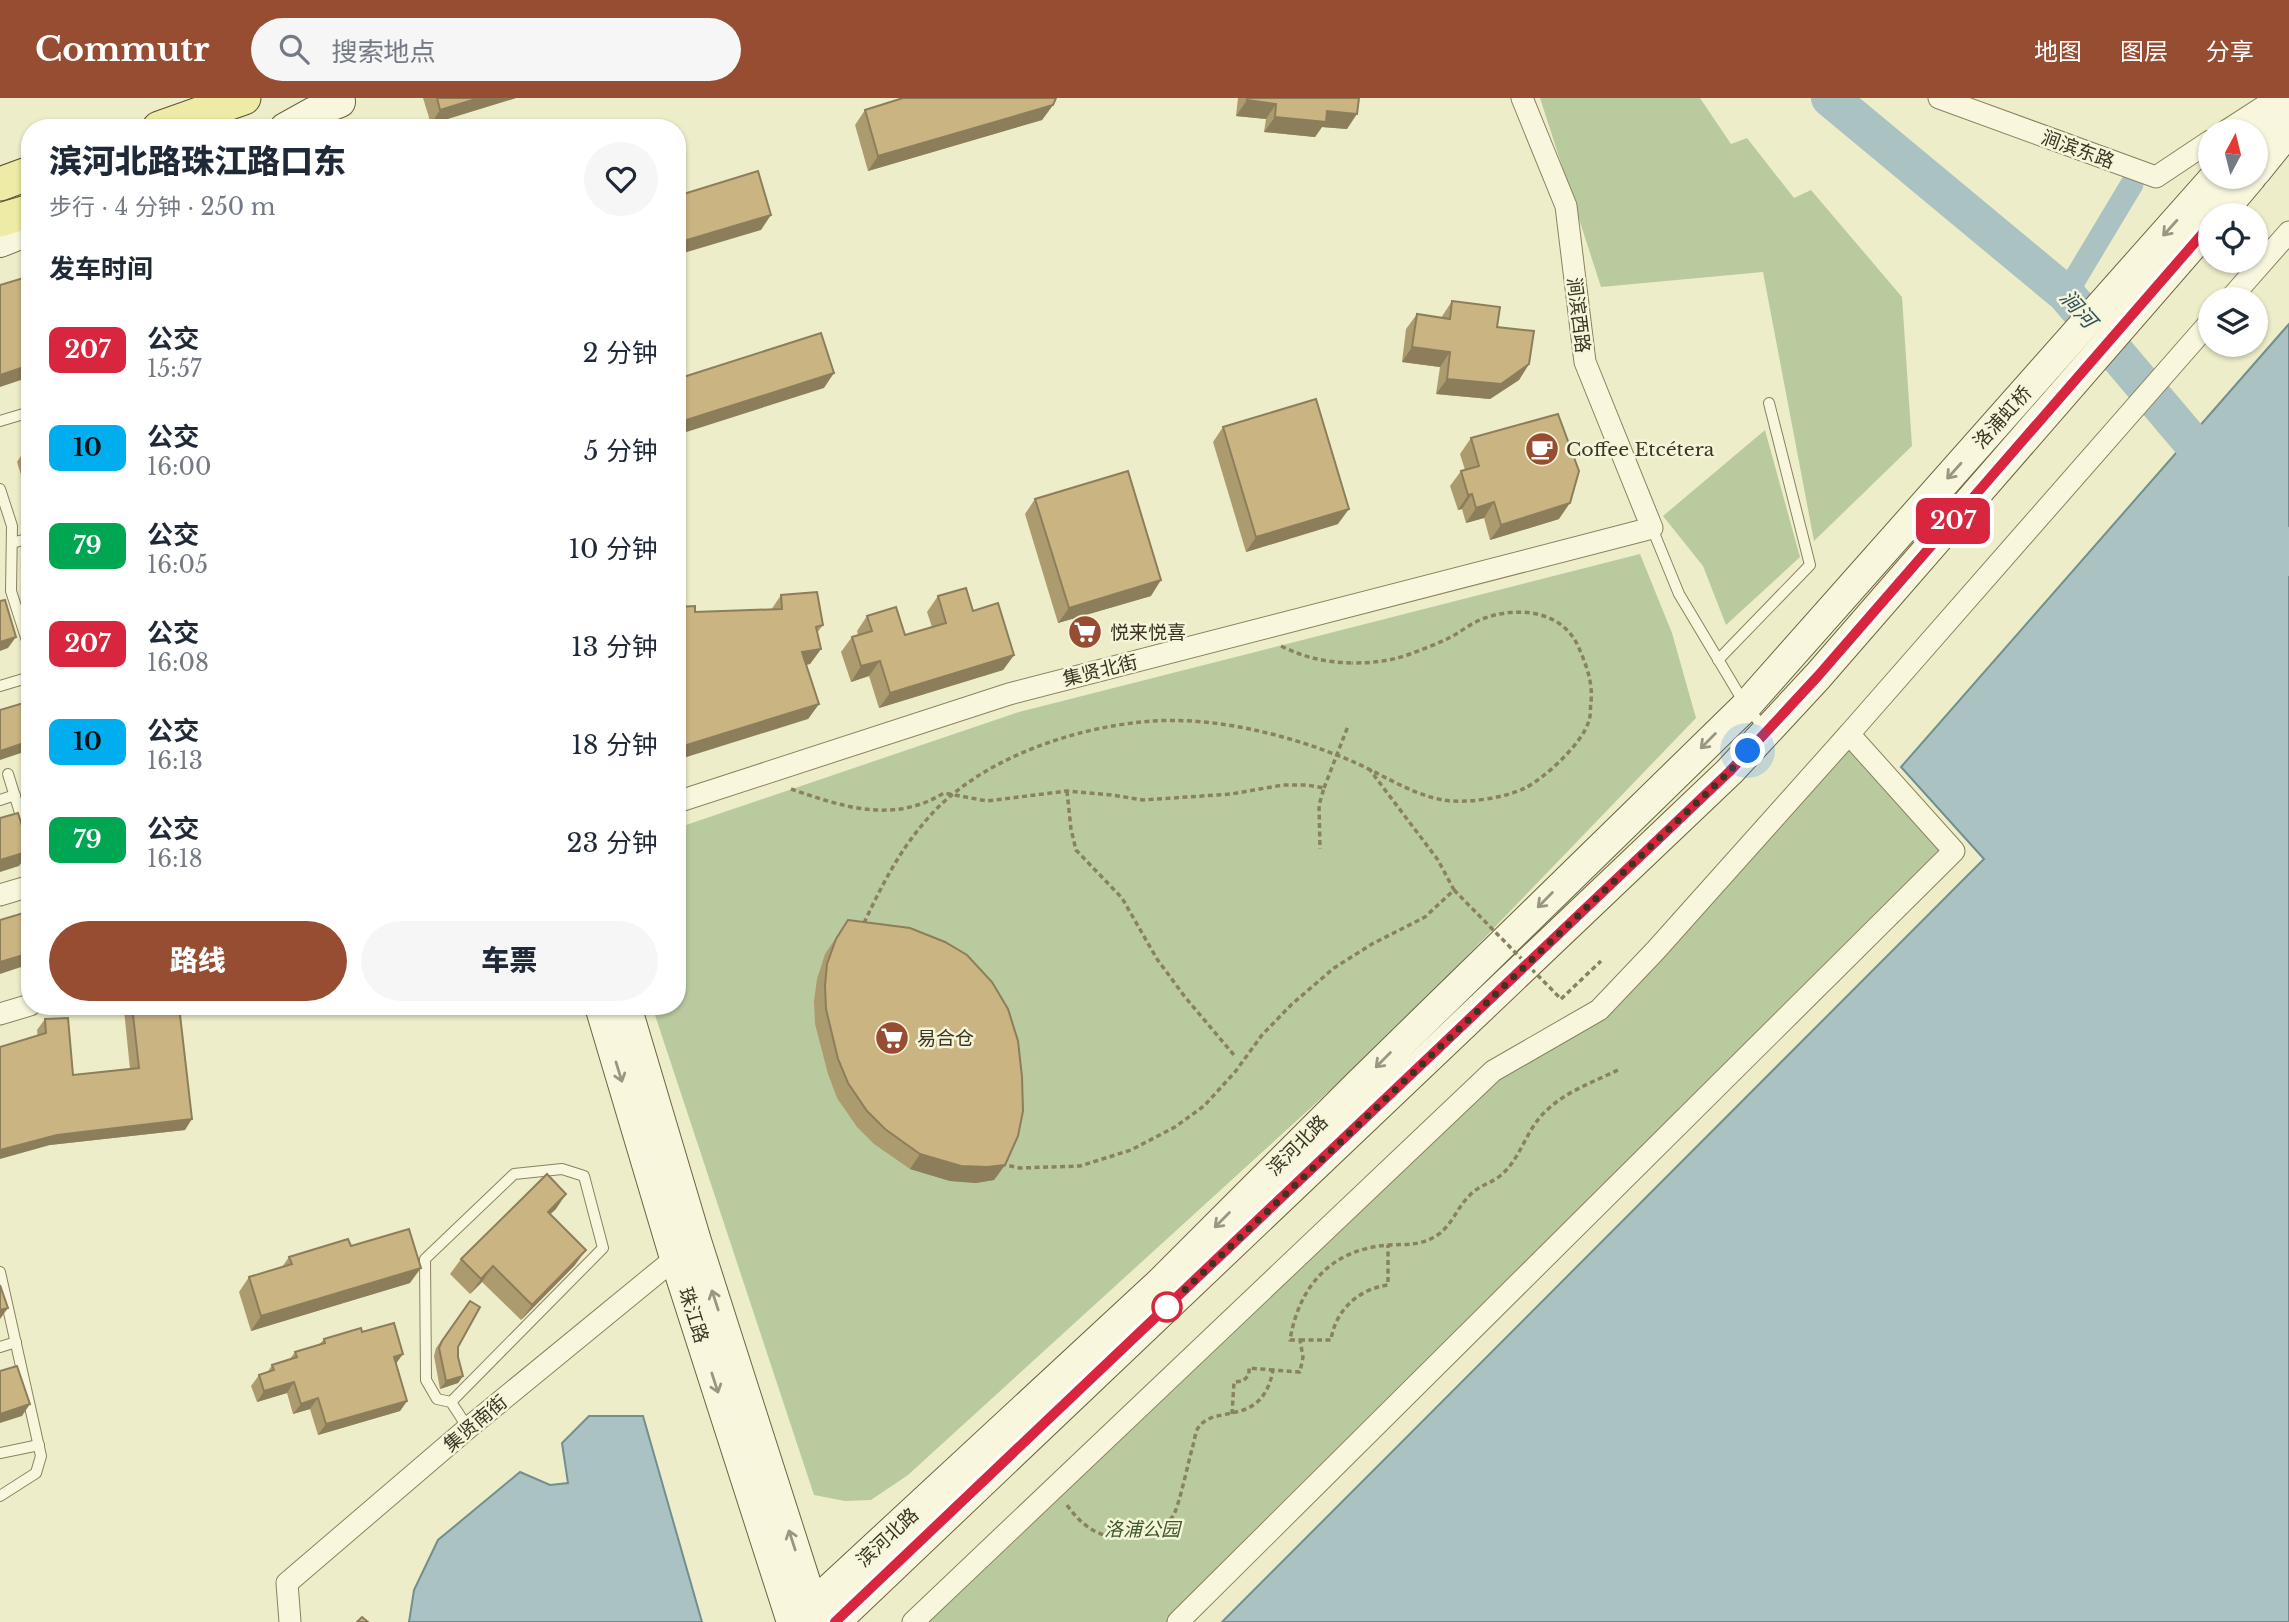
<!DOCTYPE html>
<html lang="zh">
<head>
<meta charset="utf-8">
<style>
	:root { --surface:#fff; --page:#f6f6f7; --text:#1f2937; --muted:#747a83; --accent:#964d32 }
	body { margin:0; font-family:"Libre Baskerville","Noto Sans SC",serif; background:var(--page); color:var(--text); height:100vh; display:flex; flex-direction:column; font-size:26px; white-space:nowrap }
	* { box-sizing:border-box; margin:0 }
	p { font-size:23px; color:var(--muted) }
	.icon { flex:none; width:38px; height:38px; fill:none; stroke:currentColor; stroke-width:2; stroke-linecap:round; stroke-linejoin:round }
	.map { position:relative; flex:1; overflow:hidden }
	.panel { position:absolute; left:21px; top:21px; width:665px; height:896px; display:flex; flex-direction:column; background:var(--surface); border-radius:28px; box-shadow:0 2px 5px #0004 }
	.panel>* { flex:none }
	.badge { padding:0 14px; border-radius:10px; font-size:24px; line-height:46px }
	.needle { width:46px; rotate:7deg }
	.tools { position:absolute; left:2198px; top:21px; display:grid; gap:14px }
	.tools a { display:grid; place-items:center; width:70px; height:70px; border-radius:50%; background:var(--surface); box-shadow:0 2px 5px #0004; font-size:35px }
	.you { position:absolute; width:35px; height:35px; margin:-18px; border:5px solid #fff; border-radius:50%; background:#1a73e8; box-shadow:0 0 0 10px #1a73e833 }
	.map>.badge { position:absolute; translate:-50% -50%; box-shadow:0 0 0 4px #fff }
	h2 { padding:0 28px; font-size:26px; line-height:63px }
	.round { display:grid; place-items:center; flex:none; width:74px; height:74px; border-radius:37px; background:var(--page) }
	.overview { display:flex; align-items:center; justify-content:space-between; height:119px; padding:0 28px }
	h1 { font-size:33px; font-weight:800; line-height:52px }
	.primary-button { display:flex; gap:14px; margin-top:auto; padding:14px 28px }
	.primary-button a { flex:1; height:80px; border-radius:42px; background:var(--accent); color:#fff; font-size:28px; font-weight:800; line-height:80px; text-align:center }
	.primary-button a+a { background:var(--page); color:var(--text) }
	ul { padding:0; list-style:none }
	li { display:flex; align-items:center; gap:21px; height:98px; padding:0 28px }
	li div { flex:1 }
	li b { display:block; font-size:26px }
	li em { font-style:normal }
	li .badge { min-width:77px; font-weight:700; text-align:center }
	header { display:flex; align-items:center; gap:42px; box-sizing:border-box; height:98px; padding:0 35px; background:var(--accent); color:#fff }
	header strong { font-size:33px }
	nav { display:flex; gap:38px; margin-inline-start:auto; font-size:24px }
	.search { width:490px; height:63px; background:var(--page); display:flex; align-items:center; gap:18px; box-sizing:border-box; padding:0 24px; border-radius:38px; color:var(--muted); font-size:26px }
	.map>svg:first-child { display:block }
	.green { fill:#b9cb9e }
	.water { fill:#abc2c2; stroke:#718f90; stroke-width:2 }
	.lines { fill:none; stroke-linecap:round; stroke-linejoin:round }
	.canal { stroke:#abc2c2; stroke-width:23 }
	.river { stroke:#abc2c2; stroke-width:38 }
	.lane-casing { stroke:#8a825f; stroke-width:12 }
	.street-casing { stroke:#8a825f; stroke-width:23 }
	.secondary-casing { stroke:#6c6342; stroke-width:32 }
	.primary-casing { stroke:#584f33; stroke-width:35 }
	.path { stroke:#8a825f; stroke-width:3.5; stroke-dasharray:5 3.5; stroke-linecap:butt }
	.lane { stroke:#f8f7de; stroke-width:10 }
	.street { stroke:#f8f7de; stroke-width:21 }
	.secondary { stroke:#f8f7de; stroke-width:30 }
	.primary { stroke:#edeba5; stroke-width:33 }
	.path-bridge { stroke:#8a825f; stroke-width:3.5; stroke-dasharray:5 3.5; stroke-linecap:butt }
	.wall { fill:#ad9b70 }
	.shaded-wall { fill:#8d7e5b }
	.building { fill:#c9b482; stroke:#8d7e5b; stroke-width:2 }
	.oneway { stroke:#9a9680 }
	.line-casing { stroke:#fff; stroke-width:16 }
	.line { stroke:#d7263d; stroke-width:10 }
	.walk { stroke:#3b3522; stroke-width:7; stroke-dasharray:0 12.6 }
	.stop-dot { fill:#fff; stroke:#d7263d; stroke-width:3.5 }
	.labels { text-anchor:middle; stroke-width:5; stroke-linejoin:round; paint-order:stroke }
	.street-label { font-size:19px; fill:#3b3522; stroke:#f5f5da }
	.poi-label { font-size:19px; fill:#3b3522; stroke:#f5f5da; text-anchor:start }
	.park-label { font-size:19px; font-style:italic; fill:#3e5629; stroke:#f5f5da }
	.water-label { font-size:21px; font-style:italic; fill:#32515a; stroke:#f5f5da }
</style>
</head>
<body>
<header>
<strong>Commutr</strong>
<div class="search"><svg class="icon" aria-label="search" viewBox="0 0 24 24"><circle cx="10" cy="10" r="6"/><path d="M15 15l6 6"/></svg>搜索地点</div>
<nav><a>地图</a><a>图层</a><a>分享</a></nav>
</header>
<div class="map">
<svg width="2289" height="1524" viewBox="0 0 2289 1524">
	<rect width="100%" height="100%" fill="#ededca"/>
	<g class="green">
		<path d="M1540,0H1700L1731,46L1747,40L1794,100L1811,92L1902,199L1912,348L1814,443L1763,174L1601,189Z"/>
		<path d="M1765,332L1800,459L1726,527L1703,468L1663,418Z"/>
		<path d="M1640,456L1672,535L1696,620L1395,933L908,1377L871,1402L845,1403L814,1397L652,908H677V730L1019,614Z"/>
		<path d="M1849,636L1954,753L1178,1524H913L1493,973L1599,912Z"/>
	</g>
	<g class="water">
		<path d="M2289,226V1524H1222L1984,761L1901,669Z"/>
		<path d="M589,1318H643L702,1524H409L414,1492L438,1442L520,1374L550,1387L568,1385L562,1345Z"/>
	</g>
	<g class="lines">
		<path class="canal" d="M2066,196L2132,86"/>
		<path class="river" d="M1830,0L2066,196L2289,459"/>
		<g class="lane-casing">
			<g id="lane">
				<path d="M0,323L30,314"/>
				<path d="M0,391L12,428L11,493L30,552"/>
				<path d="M1652,430L1679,496L1746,608L1765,631"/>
				<path d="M12,445L30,440"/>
				<path d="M1718,562L1810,467L1769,305"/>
				<path d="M0,588L30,579"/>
				<path d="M8,676L30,747"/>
				<path d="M0,702L15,697"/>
				<path d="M0,1174L41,1358L36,1375L0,1398"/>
				<path d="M0,1249L16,1244"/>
				<path d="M451,1304L437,1301L426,1282L425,1161L514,1076L562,1071L584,1078L603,1150L451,1304L468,1330"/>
				<path d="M0,1355L39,1347"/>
			</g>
		</g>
		<g class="street-casing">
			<g id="street">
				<path d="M1939,0L2156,79L2210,43"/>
				<path d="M2226,33L2274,2"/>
				<path d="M2230,201L2289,134"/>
				<path d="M1849,636L2210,224"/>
				<path d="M677,704L1009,596L1652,430L1585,264L1566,108L1522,0"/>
				<path d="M0,797L30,788"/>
				<path d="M0,916L30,907"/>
				<path d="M290,1524L287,1485L468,1330L684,1153"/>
				<path d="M913,1524L1493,973L1599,912L1656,852L1849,636L1954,753L1178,1524"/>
			</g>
		</g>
		<g class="secondary-casing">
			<g id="secondary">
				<path d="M285,30L312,15L340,4"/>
				<path d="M2256,33L2285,0"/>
				<path d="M2256,73L2289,32"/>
				<path d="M2219,117L2251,79"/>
				<path d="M0,144L30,132"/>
				<path d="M600,908L675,1160L792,1524"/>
				<path d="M626,908L696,1143L818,1524"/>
				<path d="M794,1524L1160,1185L1358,987L1746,608L2215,79"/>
				<path d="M835,1524L1729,674L1818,578L2210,127"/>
			</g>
		</g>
		<g class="primary-casing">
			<g id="primary">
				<path d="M159,30L244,0"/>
				<path d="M0,86L30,75"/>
				<path d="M0,122L30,113"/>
			</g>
		</g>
		<g class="path">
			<path d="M1281,548C1306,560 1324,564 1352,565"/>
			<path d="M1324,690L1348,628"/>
			<path d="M791,691C843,709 893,726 944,695L987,703L1067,693L1112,697L1143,702L1231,696L1283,687H1307L1324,690L1319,707L1320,751"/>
			<path d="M1067,693L1071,731L1076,752L1122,800L1157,861L1185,899L1234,957"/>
			<path d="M1561,901L1601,863"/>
			<path d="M1300,1242H1331C1335,1213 1358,1191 1388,1187V1147"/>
			<path d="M1232,1316L1234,1284L1243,1283L1249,1277V1270L1273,1272"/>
			<path d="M1067,1407C1081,1427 1099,1441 1125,1439C1142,1438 1163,1433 1173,1418C1179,1409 1188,1365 1192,1351C1194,1345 1195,1335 1198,1330C1214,1305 1262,1331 1273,1272L1300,1274L1303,1259L1300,1242H1290C1299,1188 1331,1151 1389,1147C1408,1146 1422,1148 1439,1136C1453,1125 1457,1110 1469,1098C1479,1087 1490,1086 1500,1078C1521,1061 1526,1031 1546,1013C1566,993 1596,983 1620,971"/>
		</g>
		<use href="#lane" class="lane"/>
		<use href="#street" class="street"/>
		<use href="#secondary" class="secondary"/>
		<use href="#primary" class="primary"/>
		<g class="path-bridge">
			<path d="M1454,792L1561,901"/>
			<path d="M864,825C882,787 900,751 929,719C978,663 1068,631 1142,624C1178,620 1219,624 1254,632C1288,639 1324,651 1356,665C1385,678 1411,696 1443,702C1465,706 1505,700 1525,690C1545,680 1584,644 1589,622C1591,617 1590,610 1591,604C1593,584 1586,566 1578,548C1562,513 1519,508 1485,520C1472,524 1461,534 1449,540C1437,546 1423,551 1410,556C1391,563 1373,565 1352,565"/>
			<path d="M1001,1066L1020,1070L1080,1068L1131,1052L1175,1029L1204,1008L1235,974L1262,937L1292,906L1334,870L1372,846L1425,819L1454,792L1438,762L1370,672"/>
		</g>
	</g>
	<g class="wall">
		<path d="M423,0H516L431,26Z"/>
		<path d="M1238,0H1359L1347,31L1322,29L1315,39L1264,34L1266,21L1236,18Z"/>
		<path d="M1053,7L1042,22L868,73L855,27L865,12Z"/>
		<path d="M1452,203L1497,229L1529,266L1519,282L1490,301L1436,296L1440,269L1402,264L1406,231L1417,216L1441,220Z"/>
		<path d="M1223,329L1338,426L1246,454L1213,344Z"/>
		<path d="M1471,340L1559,421L1490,442L1484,420L1466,425L1462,411L1458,412L1450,388L1461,373L1465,372L1460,356Z"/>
		<path d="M30,348V395L27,396L17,364L27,349Z"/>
		<path d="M1035,401L1151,498L1058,525L1025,416Z"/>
		<path d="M781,497L823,527L817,535L821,551L810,566L806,567L819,606L808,621L771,512Z"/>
		<path d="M938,498L973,513L1014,557L1003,572L879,610L869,578L851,584L841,554L852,539L858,537L857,533L867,518L905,537L932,529L927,514Z"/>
		<path d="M848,822L1005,1067L994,1082L976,1085L950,1083L910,1071L874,1046L857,1029L837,1000L828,976L815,926L814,903L817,881L825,856Z"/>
		<path d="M126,908H179L185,1032L50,1047L37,932L45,921L73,977L130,971L124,912Z"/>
		<path d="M556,1111L550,1116L575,1167L521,1222L482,1184L470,1196L450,1176L461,1161Z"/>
		<path d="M351,1148L410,1185L251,1233L239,1194L249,1179L282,1169L289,1159Z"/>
		<path d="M470,1203L458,1249V1259L463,1278L458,1285L440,1291L434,1258L436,1250Z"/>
		<path d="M362,1234L396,1266L407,1303L400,1313L318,1337L310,1311L293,1316L287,1295L257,1304L251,1288L259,1277L267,1275L272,1267L290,1261L295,1254L319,1247L324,1241Z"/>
	</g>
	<g class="shaded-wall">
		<path d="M479,0H516L431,26L440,12Z"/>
		<path d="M1247,2L1276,6L1266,21L1236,18Z"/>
		<path d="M1053,7L1042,22L868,73L878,58Z"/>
		<path d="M1327,13L1357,16L1347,31L1322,29L1315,39L1264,34L1275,19Z"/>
		<path d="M771,117L761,132L677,157V145Z"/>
		<path d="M1412,249L1450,254L1440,269L1402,264Z"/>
		<path d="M1529,266L1519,282L1490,301L1436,296L1447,281Z"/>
		<path d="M30,267V279L0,289V277Z"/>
		<path d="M834,275L824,290L677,337V325Z"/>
		<path d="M1472,396L1462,411L1458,412L1468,397Z"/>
		<path d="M1494,404L1484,420L1466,425L1476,410Z"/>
		<path d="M1570,405L1559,421L1490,442L1501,427Z"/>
		<path d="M1349,411L1338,426L1246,454L1256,439Z"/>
		<path d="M1161,482L1151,498L1058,525L1069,510Z"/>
		<path d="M16,539L8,550L0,553V544Z"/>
		<path d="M821,551L810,566L791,570L802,554Z"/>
		<path d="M1014,557L1003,572L879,610L890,595Z"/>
		<path d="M880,563L869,578L851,584L861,568Z"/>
		<path d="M819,606L808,621L677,662V650Z"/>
		<path d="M30,643V652L0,662V653Z"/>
		<path d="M30,753L19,768L0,774V762Z"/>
		<path d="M30,855V866L0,876V864Z"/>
		<path d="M192,1021L185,1032L50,1047L0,1061V1052L57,1037Z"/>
		<path d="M920,1056L1005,1067L994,1082L976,1085L950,1083L910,1071Z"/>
		<path d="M566,1096L556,1111L537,1129L548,1114Z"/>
		<path d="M586,1152L575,1167L521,1222L532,1207Z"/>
		<path d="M493,1168L482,1184L470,1196L481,1181Z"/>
		<path d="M421,1170L410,1185L251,1233L261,1218Z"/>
		<path d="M8,1210L0,1221V1212Z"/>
		<path d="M403,1256L395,1267L394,1259Z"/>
		<path d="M463,1278L458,1285L440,1291L446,1283Z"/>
		<path d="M294,1284L287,1295L257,1304L264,1293Z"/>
		<path d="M318,1300L310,1311L293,1316L301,1306Z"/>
		<path d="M407,1303L400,1313L318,1337L326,1326Z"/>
		<path d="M30,1306L22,1318L0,1325V1316Z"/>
	</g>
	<g class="building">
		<path d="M437,0H479L440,12Z"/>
		<path d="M903,0H1056L1053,7L878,58L865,12Z"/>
		<path d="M1247,0H1359L1357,16L1327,13L1326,24L1275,19L1276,6L1247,2Z"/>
		<path d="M758,73L771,117L677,145V98Z"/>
		<path d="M30,178V267L0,277V187Z"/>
		<path d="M1452,203L1500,209L1497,229L1534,233L1529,266L1501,286L1447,281L1450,254L1412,249L1417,216L1450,221Z"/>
		<path d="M821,235L834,275L677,325V281Z"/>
		<path d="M1316,301L1349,411L1256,439L1223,329Z"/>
		<path d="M1558,316L1579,373L1570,405L1501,427L1494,404L1476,410L1472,396L1468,397L1461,373L1479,368L1471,340Z"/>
		<path d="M1128,373L1161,482L1069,510L1035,401Z"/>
		<path d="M966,490L973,513L998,505L1014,557L890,595L880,563L861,568L852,539L872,533L867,518L896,509L905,537L946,525L938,498Z"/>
		<path d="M817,494L823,527L816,529L821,551L802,554L819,606L677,650V509L695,508V514L782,511L781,497Z"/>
		<path d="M5,502L16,539L0,544V503Z"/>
		<path d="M30,603V643L0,653V612Z"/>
		<path d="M18,715L30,753L0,762V720Z"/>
		<path d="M30,813V855L0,864V822Z"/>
		<path d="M848,822L910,830L945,844L967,857L992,884L1008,911L1018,943L1022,979L1023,1013L1018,1038L1005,1067L987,1069L961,1068L920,1056L885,1031L867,1013L848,985L838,961L826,911L825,888L827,866L836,841Z"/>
		<path d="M132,908H179L192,1021L57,1037L0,1052V949L46,935L45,921L68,920L73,977L139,970Z"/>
		<path d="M547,1076L566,1096L548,1114L586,1152L532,1207L493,1168L481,1181L461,1161Z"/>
		<path d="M409,1131L421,1170L261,1218L249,1179L292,1166L289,1159L348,1141L351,1148Z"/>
		<path d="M0,1187L8,1210L0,1212Z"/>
		<path d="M470,1203L480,1209L458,1249V1259L463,1278L446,1283L439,1250L442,1243Z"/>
		<path d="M394,1225L403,1256L394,1259L407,1303L326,1326L318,1300L301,1306L294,1284L264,1293L259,1277L274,1272L272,1267L297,1259L295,1254L325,1245L324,1241L361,1230L362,1234Z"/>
		<path d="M17,1268L30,1306L0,1316V1273Z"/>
		<path d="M362,1519L368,1524H357Z"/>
	</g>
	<defs><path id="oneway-shaft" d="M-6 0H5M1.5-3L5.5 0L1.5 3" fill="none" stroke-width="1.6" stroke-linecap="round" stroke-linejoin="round" transform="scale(1.75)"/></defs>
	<g class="oneway">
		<use href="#oneway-shaft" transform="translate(2170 130) rotate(132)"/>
		<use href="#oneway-shaft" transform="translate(1954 373) rotate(132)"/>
		<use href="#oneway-shaft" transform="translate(1708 643) rotate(135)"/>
		<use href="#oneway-shaft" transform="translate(1545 802) rotate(135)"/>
		<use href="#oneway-shaft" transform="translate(1383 962) rotate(135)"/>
		<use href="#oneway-shaft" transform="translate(619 974) rotate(73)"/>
		<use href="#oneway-shaft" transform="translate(1222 1122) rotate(135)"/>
		<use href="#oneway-shaft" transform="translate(715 1202) rotate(-108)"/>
		<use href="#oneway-shaft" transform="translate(715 1285) rotate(72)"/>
		<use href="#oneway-shaft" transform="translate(792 1442) rotate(-108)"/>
	</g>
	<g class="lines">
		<g class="line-casing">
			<path id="line" d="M835,1524L1729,674L1818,578L2210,127"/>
		</g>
		<use href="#line" class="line"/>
		<path class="walk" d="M1167,1209L1729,674L1748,653"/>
	</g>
	<defs>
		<g id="cafe-disc" transform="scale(1.75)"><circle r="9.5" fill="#964d32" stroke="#f5f5da"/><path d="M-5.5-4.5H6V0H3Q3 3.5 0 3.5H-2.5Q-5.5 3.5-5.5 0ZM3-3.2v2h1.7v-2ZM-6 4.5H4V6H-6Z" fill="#fff"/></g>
		<g id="supermarket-disc" transform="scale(1.75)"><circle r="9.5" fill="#964d32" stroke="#f5f5da"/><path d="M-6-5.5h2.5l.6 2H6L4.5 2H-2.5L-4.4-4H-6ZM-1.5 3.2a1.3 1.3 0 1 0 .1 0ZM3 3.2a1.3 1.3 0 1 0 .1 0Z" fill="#fff"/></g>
	</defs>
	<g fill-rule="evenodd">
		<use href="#cafe-disc" x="1542" y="351"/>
		<use href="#supermarket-disc" x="1085" y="534"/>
		<use href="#supermarket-disc" x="892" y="940"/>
	</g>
	<circle class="stop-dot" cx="1167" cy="1209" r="14"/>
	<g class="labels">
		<g class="street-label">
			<text transform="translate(2078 51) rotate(20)" y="7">涧滨东路</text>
			<text transform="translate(1579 217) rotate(83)" y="7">涧滨西路</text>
			<text transform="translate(2002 319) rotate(-48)" y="7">洛浦虹桥</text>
			<text transform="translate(1100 572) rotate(-14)" y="7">集贤北街</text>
			<text transform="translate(1297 1047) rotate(-45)" y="7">滨河北路</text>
			<text transform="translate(694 1217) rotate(72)" y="7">珠江路</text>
			<text transform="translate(475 1325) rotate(-40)" y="7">集贤南街</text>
			<text transform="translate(887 1439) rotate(-43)" y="7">滨河北路</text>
		</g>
		<g class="poi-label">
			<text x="1566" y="358">Coffee Etcétera</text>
			<text x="1110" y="541">悦来悦喜</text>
			<text x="917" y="947">易合仓</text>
		</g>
		<g class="park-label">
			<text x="1142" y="1438">洛浦公园</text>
		</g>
		<g class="water-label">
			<text transform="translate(2078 211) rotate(48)" y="7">涧河</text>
		</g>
	</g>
</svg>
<div class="tools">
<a><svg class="needle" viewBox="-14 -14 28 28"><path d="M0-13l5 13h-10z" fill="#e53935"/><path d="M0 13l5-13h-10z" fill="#747a83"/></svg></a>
<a><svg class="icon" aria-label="locate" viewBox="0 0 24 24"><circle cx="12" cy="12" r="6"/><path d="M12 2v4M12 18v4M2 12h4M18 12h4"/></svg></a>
<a><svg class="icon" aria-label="layers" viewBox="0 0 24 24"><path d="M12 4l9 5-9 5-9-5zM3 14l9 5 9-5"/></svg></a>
</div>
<div class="you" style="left:1748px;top:653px"></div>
<b class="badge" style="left:1953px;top:423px;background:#d7263d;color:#fff">207</b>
<section class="panel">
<div class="overview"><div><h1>滨河北路珠江路口东</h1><p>步行 · 4 分钟 · 250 m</p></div><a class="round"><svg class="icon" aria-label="heart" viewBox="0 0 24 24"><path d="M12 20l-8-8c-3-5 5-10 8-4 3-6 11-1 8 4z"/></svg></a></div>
<h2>发车时间</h2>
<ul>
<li><span class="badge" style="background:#d7263d;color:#fff">207</span><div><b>公交</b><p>15:57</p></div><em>2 分钟</em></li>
<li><span class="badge" style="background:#00aeef;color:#111">10</span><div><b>公交</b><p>16:00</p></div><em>5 分钟</em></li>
<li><span class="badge" style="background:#00a651;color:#fff">79</span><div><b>公交</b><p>16:05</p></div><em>10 分钟</em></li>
<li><span class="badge" style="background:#d7263d;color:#fff">207</span><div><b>公交</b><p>16:08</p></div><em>13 分钟</em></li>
<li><span class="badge" style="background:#00aeef;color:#111">10</span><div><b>公交</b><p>16:13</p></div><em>18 分钟</em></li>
<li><span class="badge" style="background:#00a651;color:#fff">79</span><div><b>公交</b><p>16:18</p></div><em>23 分钟</em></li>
</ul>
<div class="primary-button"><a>路线</a><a>车票</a></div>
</section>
</div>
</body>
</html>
